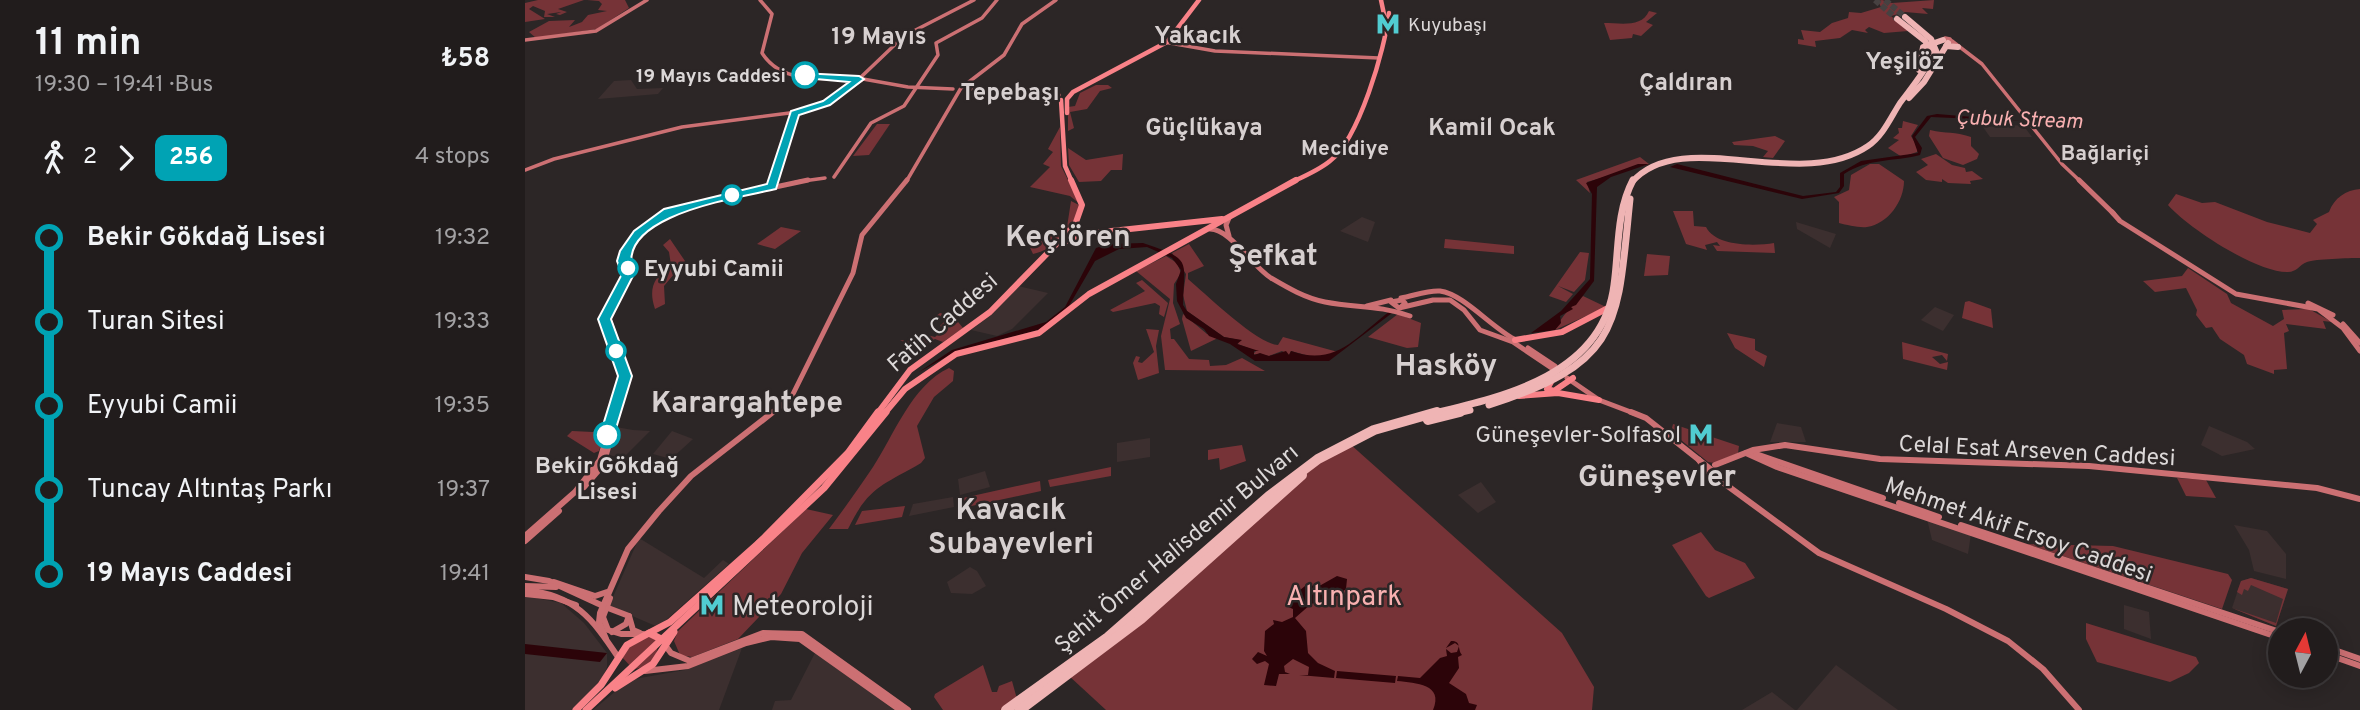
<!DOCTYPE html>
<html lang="en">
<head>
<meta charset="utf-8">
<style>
	:root { --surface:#211c1c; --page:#2d2929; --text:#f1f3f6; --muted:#a2a1a3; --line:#3e3a3b }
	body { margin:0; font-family:Overpass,sans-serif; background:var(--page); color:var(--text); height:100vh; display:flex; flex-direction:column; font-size:26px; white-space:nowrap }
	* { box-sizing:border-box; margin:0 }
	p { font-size:23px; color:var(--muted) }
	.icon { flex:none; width:38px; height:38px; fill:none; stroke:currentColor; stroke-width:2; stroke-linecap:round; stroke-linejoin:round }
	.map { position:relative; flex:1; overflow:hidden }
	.details { display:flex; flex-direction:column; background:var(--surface); width:525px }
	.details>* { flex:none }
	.badge { padding:0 14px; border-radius:10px; font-size:24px; line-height:46px }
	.needle { width:46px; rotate:7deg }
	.controls { position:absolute; left:1743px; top:618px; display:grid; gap:14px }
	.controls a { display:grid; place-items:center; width:70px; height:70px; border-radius:50%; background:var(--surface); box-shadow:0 4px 18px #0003,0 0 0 2px var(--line); font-size:35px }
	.map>.badge { position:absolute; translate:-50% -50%; box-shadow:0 0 0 4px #fff }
	.legs { display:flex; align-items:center; gap:10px; height:77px; padding:0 35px; font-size:23px }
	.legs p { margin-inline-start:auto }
	.headline { display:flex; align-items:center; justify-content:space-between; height:119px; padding:0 35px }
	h1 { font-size:38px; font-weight:700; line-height:52px }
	ul { padding:0 35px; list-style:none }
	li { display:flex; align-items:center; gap:24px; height:84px; font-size:26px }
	li i { display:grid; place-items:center; width:10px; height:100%; margin:0 9px; background:currentColor }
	li i::after { content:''; width:18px; height:18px; margin:-9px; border:5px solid; border-radius:50%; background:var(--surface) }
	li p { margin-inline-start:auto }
	li:first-child i { background:linear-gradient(#0000 50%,currentColor 0) }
	li:last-child i { background:linear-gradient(currentColor 50%,#0000 0) }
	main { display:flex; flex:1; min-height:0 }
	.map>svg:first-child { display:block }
	.built { fill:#3c2f2f }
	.green { fill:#763337 }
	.water { fill:#2c0409 }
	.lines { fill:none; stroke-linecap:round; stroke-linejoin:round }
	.highway-tunnel { stroke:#464141; stroke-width:6; stroke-dasharray:6 2.5; stroke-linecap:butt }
	.secondary-far2 { stroke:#cc7073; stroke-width:3.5 }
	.secondary-far1 { stroke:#cc7073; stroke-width:5 }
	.secondary { stroke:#cc7073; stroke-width:6 }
	.primary-far2 { stroke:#f98288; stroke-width:4.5 }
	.primary-far1 { stroke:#f98288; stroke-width:6 }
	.primary { stroke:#f98288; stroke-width:7 }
	.highway-far2 { stroke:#efb4b4; stroke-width:6 }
	.highway-far1 { stroke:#efb4b4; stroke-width:7 }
	.highway { stroke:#efb4b4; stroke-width:10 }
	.line-1 { fill:#00a3b4; stroke:#fff; stroke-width:2 }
	.stop-1-dot { fill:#fff; stroke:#00a3b4; stroke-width:3.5 }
	.labels { text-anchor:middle; stroke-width:5; stroke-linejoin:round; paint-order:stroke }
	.far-poi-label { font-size:19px; fill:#dcd8d8; stroke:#2c2626; text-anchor:start }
	.far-stop-label { font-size:19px; font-weight:bold; fill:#dcd8d8; stroke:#2c2626; text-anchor:end }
	.far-water-label { font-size:21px; font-style:italic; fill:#f9b0b1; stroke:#2c2626 }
	.far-quarter-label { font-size:21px; font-weight:bold; fill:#d7d0d0; stroke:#2c2626 }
	.stop-label { font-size:23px; font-weight:bold; fill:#dcd8d8; stroke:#2c2626; text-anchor:start }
	.street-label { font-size:23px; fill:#dcd8d8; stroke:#2c2626 }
	.poi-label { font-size:23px; fill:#dcd8d8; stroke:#2c2626; text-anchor:end }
	.far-district-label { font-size:24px; font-weight:bold; fill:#d7d0d0; stroke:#2c2626 }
	.near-park-label { font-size:28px; fill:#f8b0b0; stroke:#2c2626 }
	.near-poi-label { font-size:28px; fill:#dcd8d8; stroke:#2c2626; text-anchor:start }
	.district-label { font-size:30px; font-weight:bold; fill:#d7d0d0; stroke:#2c2626 }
</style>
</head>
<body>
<main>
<section class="details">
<div class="headline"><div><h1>11 min</h1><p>19:30 – 19:41 · Bus</p></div><b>₺58</b></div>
<div class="legs"><svg class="icon" aria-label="walk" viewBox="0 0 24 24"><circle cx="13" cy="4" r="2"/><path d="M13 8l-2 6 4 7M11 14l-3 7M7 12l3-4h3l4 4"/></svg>2<svg class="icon" aria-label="forward" viewBox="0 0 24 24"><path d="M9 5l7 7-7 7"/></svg><b class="badge" style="background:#00a3b4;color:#fff">256</b><p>4 stops</p></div>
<ul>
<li><i style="color:#00a3b4"></i><b>Bekir Gökdağ Lisesi</b><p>19:32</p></li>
<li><i style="color:#00a3b4"></i><span>Turan Sitesi</span><p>19:33</p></li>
<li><i style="color:#00a3b4"></i><span>Eyyubi Camii</span><p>19:35</p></li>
<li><i style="color:#00a3b4"></i><span>Tuncay Altıntaş Parkı</span><p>19:37</p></li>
<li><i style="color:#00a3b4"></i><b>19 Mayıs Caddesi</b><p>19:41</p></li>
</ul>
</section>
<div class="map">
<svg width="1835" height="710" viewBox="0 0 1835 710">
	<rect width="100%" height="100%" fill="#2c2626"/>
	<g class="built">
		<path d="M106,80L112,89L138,88L133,94L73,99L89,81Z"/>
		<path d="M1498,125L1507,137H1465L1458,127Z"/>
		<path d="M837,217L850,222L843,242L815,231Z"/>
		<path d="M1271,222L1311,234L1305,248L1272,229Z"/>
		<path d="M493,286L523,293L487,329L472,336L446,330L465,316Z"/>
		<path d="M1410,307L1429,315L1418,331L1396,320Z"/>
		<path d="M1252,423L1276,427L1281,442H1245Z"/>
		<path d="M1684,426L1722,442L1730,449L1697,456L1676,445Z"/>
		<path d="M91,427L108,430L125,431L98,458L83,455Z"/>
		<path d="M147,431L168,439L146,459L128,454Z"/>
		<path d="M625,438V457L592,462V443Z"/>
		<path d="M460,471L465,487L435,495L433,479Z"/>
		<path d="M956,482L971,502L953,513L933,495Z"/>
		<path d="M428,497L429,507L384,516L388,504Z"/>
		<path d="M1402,519L1446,534L1443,554L1407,540Z"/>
		<path d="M1709,525L1742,531L1761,554V579L1729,571L1724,550Z"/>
		<path d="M114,538L179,578L198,560L204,564L133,627L84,606Z"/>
		<path d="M445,567L452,571L461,586L447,594L426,593L422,582Z"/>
		<path d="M1726,578L1763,589L1751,626L1707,608L1716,581Z"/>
		<path d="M0,596L36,603L59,623L82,653V667L78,677L48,710H0Z"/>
		<path d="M1599,605L1624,612L1626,639L1599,629Z"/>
		<path d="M217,648L194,710H68L104,680L160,670Z"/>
		<path d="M290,653L341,689L369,710H247L250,701L266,700Z"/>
		<path d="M1311,665L1373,710H1272Z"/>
		<path d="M1247,692L1270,710H1217Z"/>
	</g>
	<g class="green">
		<path d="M13,0H59L33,9L42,12L35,15L31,14L36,12L22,14L30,17H19L20,11L8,6L4,9L20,19L0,22V3Z"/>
		<path d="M62,0H100L104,8L72,29L11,38L4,32L24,21L50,20L44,27L57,22L63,15L82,11L73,10L77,4L74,1Z"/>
		<path d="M1357,0L1367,3L1409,0L1408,9L1397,8L1403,14L1380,12L1366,16L1383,31L1359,33L1344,27L1340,30L1343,33L1327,30L1315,38L1290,41L1291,47L1273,44V39L1279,40L1276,30L1295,32L1307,23L1323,18L1324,12L1336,13L1356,7L1353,1Z"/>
		<path d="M1124,11L1132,13L1121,22L1128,25L1116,36L1108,34L1107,38L1085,40L1079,23C1095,23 1117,28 1124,11Z"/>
		<path d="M571,85H583L587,88L575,91L562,109L545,112L549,128L543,131V107L550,106L555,93Z"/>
		<path d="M1378,121L1393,125L1386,136L1393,148L1392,152L1377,157L1363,148L1374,140L1368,138L1374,133L1373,128H1377Z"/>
		<path d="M352,124H365L344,155L328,156Z"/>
		<path d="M535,127L536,166L555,204L545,196L505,187L525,167L518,164L528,152L523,149Z"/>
		<path d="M1405,130C1422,134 1429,131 1446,137V146L1454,154L1452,159L1438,165L1418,158L1404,136Z"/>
		<path d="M1250,136L1260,141L1248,158L1238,157L1243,151L1228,146L1209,145L1207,142Z"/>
		<path d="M543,148L561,160L598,154L597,170H586L576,181L554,182L544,165Z"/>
		<path d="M1411,154L1427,165L1440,168L1441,172L1447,171L1458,179L1445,181L1446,184L1423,183L1417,179V182L1401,180L1391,172L1403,165L1396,159Z"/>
		<path d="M1115,157L1124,164L1062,182L1065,193L1051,180Z"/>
		<path d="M1345,164H1354L1379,181C1379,201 1363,224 1342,227C1334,228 1322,225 1314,223V202L1309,197L1324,190L1326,175Z"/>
		<path d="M1835,189V258C1824,258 1790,259 1782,262C1774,265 1772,272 1763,272C1732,273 1663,228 1643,205L1651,194L1677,203L1690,202L1742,222L1785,233L1792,224L1788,220L1804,212C1809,198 1821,190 1835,189Z"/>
		<path d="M546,201L556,206C552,227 528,250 508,254L501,239L535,233L542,227Z"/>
		<path d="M1148,211H1168L1169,226L1181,227C1191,247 1231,246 1249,243L1250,253L1192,251L1188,245L1195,246L1192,242L1180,245L1182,250L1161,244Z"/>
		<path d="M256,227L276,231L250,249L232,244Z"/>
		<path d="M145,239L160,261L139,286L140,304L130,309C123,288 129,277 146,265L144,252L138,245Z"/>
		<path d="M920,239L989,246V254L919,248Z"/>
		<path d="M664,244L679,266L663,273V279C681,294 732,344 753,345L758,337L813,352L792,358L766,351L764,355L757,351L744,356L728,354L731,351L713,344L714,340L699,337L662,311L658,295L661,274L647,253Z"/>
		<path d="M1055,252L1064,253L1060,280L1049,292L1033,286L1048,294L1041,302L1024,296Z"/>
		<path d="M1122,254L1145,256L1143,275L1119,276Z"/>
		<path d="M641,256L652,263L656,273L649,284L648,303L655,324L645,329L646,339H649L664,359L684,360L685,366L701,365L717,358L740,371L640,370L636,336L645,299L611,271Z"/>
		<path d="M1663,268L1702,294L1706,303L1748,326L1759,319L1757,310L1784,309L1807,322L1798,321L1801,329L1761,324L1764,331L1759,333L1762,369L1749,370V374L1722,364L1719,355L1695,339L1687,327L1681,328L1671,315L1672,310L1661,288L1630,292L1618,281L1657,276Z"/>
		<path d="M617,280L643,303L639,317L634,314L635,306L630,303L588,312L585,310L620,291L611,283Z"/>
		<path d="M1058,296L1081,307L1030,330C1037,316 1045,307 1058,296Z"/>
		<path d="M1444,301L1466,309L1468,328L1437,318L1440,302Z"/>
		<path d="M415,313L429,317L438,328L418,342L410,339L393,349L375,340L393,342L398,334L410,337L420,328L415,326L421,320L410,317Z"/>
		<path d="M658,314L682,334L693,338L666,351L657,319Z"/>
		<path d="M873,314L896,323L893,347L882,348L843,337Z"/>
		<path d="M621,329L634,330L631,346L634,373L613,380L608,363L611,356L615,357L613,362L617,363L629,352Z"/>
		<path d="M1202,333L1230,339V350L1242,356L1239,367L1210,348Z"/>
		<path d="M1377,342L1423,354L1422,361L1417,355L1407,357L1415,364L1423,362L1422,370L1378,359Z"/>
		<path d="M424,368L429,371L428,381L409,397L392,426L400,458L396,463C357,486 344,486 323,529H304C319,509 334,488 348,467C369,435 387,385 424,368Z"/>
		<path d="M84,419L74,451L69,453L42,436L47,431L68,432Z"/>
		<path d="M1148,424L1214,446L1213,453L1189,463L1183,462L1146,432Z"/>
		<path d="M825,444L1037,633L1069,687L1067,710H581L543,675L784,469Z"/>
		<path d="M717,445L721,461L695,470L694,458L683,460V450Z"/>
		<path d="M586,467V476L525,487L523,480Z"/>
		<path d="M1652,478L1681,480L1691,498L1661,496Z"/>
		<path d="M515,481L516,491L437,508L435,500L438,498Z"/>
		<path d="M380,506L377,517L330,525L337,511Z"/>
		<path d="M281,509L308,515L277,553L256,594L213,639L167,657L155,655L149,641L153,631Z"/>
		<path d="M1176,532L1190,550L1220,563L1230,578L1184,598L1181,596L1147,545Z"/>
		<path d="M1502,544L1588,546L1703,574L1707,580L1697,609Z"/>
		<path d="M1726,578L1763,589L1751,626L1707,608L1751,623L1758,599L1726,585L1723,591L1719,589L1717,595L1712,592L1716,581Z"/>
		<path d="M1561,623L1671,657L1674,663L1664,673L1645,682L1572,662L1561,639Z"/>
		<path d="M119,636L131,638C136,655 126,668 108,669L96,656L98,651Z"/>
		<path d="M458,665L467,692H472L474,686L487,681L492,699L477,710H418L409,697L410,694Z"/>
	</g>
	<g class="water">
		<path d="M1412,114L1496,121L1406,117L1390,137L1397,148L1395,155C1368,162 1343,158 1319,174V186L1314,193L1277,199L1145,167L1152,164L1278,196L1311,192L1315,187V173L1336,161L1393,153L1387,136L1402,116Z"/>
		<path d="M1113,164H1124L1086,177L1072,187L1069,281L1051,305L1046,307L1048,309L1035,316L1036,323L1030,330L1006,333L1036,311L1065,279L1067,194L1061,183Z"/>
		<path d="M618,243C668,260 659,259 658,305L662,311L699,337L717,340L712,344L734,351H729V355L735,353L744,356L761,351L764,355L766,351C811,367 831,337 865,311L867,313L804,361H730L705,344L684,336L679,329L661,318L652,301L651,284L656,270L647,258L622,247L594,249L570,261L541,311L513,330L432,351L394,372L427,350L521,322L540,307L571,248L583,244Z"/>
		<path d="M812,576L822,579L821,589L812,596L786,604L770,618L781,631L783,653L793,663L810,671L809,678L774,675H783L784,667L768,659L759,666L760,672L765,674H754L751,686L739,685L744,664L740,661L732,664L727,659L733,652L742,656L739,651L740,631L749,624L748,620L757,622L768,617V609L761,606L768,602L769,595L780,586L796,585Z"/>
		<path d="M926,641C937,641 932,649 937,655L933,657L934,668L924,683L941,694L944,703L952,705L950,710H908C919,684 891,683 872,681L873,676L895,678L915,658L922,656L921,649L926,653L932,652L934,646L930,643L921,648Z"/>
		<path d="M0,644L82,653L75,662L0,654Z"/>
		<path d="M812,671L871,676L870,683L811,678Z"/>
	</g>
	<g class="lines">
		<g class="highway-tunnel">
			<path d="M1350,0L1372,19"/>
			<path d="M1360,0L1380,17"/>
		</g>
		<g class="secondary-far2">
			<path d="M235,0L247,14L237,53C258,86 302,78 336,77"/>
			<path d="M1420,38L1425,39L1427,42L1417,40Z"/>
			<path d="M0,40L71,31L122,0"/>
			<path d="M1427,41L1457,64L1537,164L1556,182"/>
			<path d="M639,42L690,51L854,58"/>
			<path d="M336,77L379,36L449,0"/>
			<path d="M443,89L534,95"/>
			<path d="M0,170L29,159L157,127L280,111L307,100L338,79L383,87L428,89"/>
			<path d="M309,177L346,123L379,106L413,55L411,43L457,18L472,0"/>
			<path d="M271,182L300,178"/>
			<path d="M381,182L436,88L479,55L497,24L531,0"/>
		</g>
		<g class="secondary-far1">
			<path d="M1554,180L1589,214"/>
			<path d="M1587,212L1595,221L1711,294L1793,309L1818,328L1835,351"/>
			<path d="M704,218L701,225L704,236"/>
			<path d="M685,229C705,229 726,265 746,278C763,288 780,298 800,302C831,308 854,305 885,316"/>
			<path d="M106,276L103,255L107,246"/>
			<path d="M876,298C888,296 903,290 915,291C938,294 965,326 989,339"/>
			<path d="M1783,303L1808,315"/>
			<path d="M842,306L866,300"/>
			<path d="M876,307L880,303L877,300L866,302L874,308L908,300H925L939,310L955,330L988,342L1031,371"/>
			<path d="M86,312L84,319L104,375L93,414"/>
			<path d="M1818,324L1835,343"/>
			<path d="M1003,348L1030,366"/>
			<path d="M1042,378L1074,400L1111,414"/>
			<path d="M89,414L100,376L79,319L104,272L98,258C110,235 128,218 152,208L283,180"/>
			<path d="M245,414L266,398L328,273L337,235L382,180"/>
		</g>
		<g class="secondary">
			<path d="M1106,412L1121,418L1188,471"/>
			<path d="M1221,453L1252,467L1755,638"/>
			<path d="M1231,454L1358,498"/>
			<path d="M1174,460L1181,470L1294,553L1421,609L1483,641L1518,669L1554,710"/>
			<path d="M1190,465L1228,450L1260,445L1355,459L1564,466L1792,488L1835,499"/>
			<path d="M59,487L78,465L93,412"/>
			<path d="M1374,503L1414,517"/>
			<path d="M1436,525L1755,632"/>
			<path d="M0,536L50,492L75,460L89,412"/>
			<path d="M0,541L34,511"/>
			<path d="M0,577L24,581L76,605"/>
			<path d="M29,582L70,596L82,592"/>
			<path d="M0,586L31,587"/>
			<path d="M0,590C50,595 67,618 93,657"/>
			<path d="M0,594L28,597L51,605"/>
			<path d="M85,598L78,617L83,630L96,634H118"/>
			<path d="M83,608L104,616L108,630L115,633"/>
			<path d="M87,632L101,624L104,616"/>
			<path d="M81,639L74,622L75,613L103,549L134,511L166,476L248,412"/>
			<path d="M140,645L146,653L165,661L238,633L277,634L383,710"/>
			<path d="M1801,647L1835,659"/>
			<path d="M1801,654L1835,666"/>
			<path d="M120,671L163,666L221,643L246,637L275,639L375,710"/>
		</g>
		<g class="primary-far2">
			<path d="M856,0L860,19"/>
			<path d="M536,100L540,166L547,182"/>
			<path d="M542,113V99L548,92L642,42L674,0"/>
			<path d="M767,182C780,176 794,170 805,161C834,139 860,49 864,13"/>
		</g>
		<g class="primary-far1">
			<path d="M536,243L568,233L697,219"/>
			<path d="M990,340L1037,332L1085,307"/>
			<path d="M1026,382L1022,389L1029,391L1048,378"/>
			<path d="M994,396L1033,393L1074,400"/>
			<path d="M352,414L385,370L465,312L550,225L557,205L546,180"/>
			<path d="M359,414L380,389L431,354L514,333L564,294L771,180"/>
		</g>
		<g class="primary">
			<path d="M234,543L323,453L353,412"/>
			<path d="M124,633L145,622L237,540"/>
			<path d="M90,688L128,664L149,632"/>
			<path d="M51,710L76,685L102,645L124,633L138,640"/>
			<path d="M61,710L299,488L361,412"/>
		</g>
		<g class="highway-far2">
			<path d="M1380,17L1406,39L1412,53"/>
			<path d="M1421,46L1433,47"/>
			<path d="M1394,70L1398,47L1418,40"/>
			<path d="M1384,98L1399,82L1423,43"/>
			<path d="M1107,182C1157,125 1274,193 1343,146C1358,136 1366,117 1375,103C1387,87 1400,72 1408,54L1400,41L1372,19"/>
		</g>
		<g class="highway-far1">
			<path d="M964,405C1098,362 1092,325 1105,199"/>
			<path d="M905,414C978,397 1078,375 1089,285C1094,250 1091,212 1108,180"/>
			<path d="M928,414L945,410"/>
		</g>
		<g class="highway">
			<path d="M903,420L935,412"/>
			<path d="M481,710L583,637L744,496L793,459L849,430L912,412"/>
			<path d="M495,710L616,619L777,475"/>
		</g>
	</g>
	<path class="line-1" d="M276,73L334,76L339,79L305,105L274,115L251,189C214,198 86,215 109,274L86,319L107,376L89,435L87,439H77L75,435L93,376L73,319L97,274L92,261L95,251L109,231L139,209L242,184L266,111L298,101L324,82L280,78Z"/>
	<defs>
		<g id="metro-bare" transform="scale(1.89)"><path d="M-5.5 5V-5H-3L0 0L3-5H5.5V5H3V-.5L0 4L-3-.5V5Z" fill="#51ccd1" stroke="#2c2626" stroke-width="2.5" paint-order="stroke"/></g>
	</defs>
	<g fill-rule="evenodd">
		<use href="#metro-bare" x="863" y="24"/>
		<use href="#metro-bare" x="1176" y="434"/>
		<use href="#metro-bare" x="187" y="605"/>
	</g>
	<g class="stop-1-dot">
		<circle cx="280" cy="75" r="12"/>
		<circle cx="207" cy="195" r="9"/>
		<circle cx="103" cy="268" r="9"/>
		<circle cx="91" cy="351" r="9"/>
		<circle cx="82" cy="435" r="12"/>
	</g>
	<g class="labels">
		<g class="far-poi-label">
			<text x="883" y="31">Kuyubaşı</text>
		</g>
		<g class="far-stop-label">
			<text x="261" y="82">19 Mayıs Caddesi</text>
		</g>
		<g class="far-water-label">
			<text transform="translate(1494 119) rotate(2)" y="7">Çubuk Stream</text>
		</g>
		<g class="far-quarter-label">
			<text x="820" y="155">Mecidiye</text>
			<text x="1580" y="160">Bağlariçi</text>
		</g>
		<g class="stop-label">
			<text x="119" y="276">Eyyubi Camii</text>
			<text x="82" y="473" text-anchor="middle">Bekir Gökdağ<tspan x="82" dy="26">Lisesi</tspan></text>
		</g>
		<g class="street-label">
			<text transform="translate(417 322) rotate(-41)" y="8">Fatih Caddesi</text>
			<text transform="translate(1512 450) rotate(3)" y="8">Celal Esat Arseven Caddesi</text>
			<text transform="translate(1494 529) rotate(19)" y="8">Mehmet Akif Ersoy Caddesi</text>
			<text transform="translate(651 548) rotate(-40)" y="8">Şehit Ömer Halisdemir Bulvarı</text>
		</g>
		<g class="poi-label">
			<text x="1156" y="442">Güneşevler-Solfasol</text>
		</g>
		<g class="far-district-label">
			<text x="673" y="43">Yakacık</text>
			<text x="354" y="44">19 Mayıs</text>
			<text x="1380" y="69">Yeşilöz</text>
			<text x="1161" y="90">Çaldıran</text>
			<text x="485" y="100">Tepebaşı</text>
			<text x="679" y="135">Güçlükaya</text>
			<text x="967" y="135">Kamil Ocak</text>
		</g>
		<g class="near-park-label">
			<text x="819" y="605">Altınpark</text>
		</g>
		<g class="near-poi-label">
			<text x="207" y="615">Meteoroloji</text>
		</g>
		<g class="district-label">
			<text x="543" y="246">Keçiören</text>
			<text x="748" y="265">Şefkat</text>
			<text x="921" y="375">Hasköy</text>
			<text x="222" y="412">Karargahtepe</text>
			<text x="1132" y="486">Güneşevler</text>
			<text x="486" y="519">Kavacık<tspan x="486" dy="34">Subayevleri</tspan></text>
		</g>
	</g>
</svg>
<div class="controls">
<a><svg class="needle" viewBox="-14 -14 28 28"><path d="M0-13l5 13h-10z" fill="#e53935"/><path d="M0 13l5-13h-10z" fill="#a2a1a3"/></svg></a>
</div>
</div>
</main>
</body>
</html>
